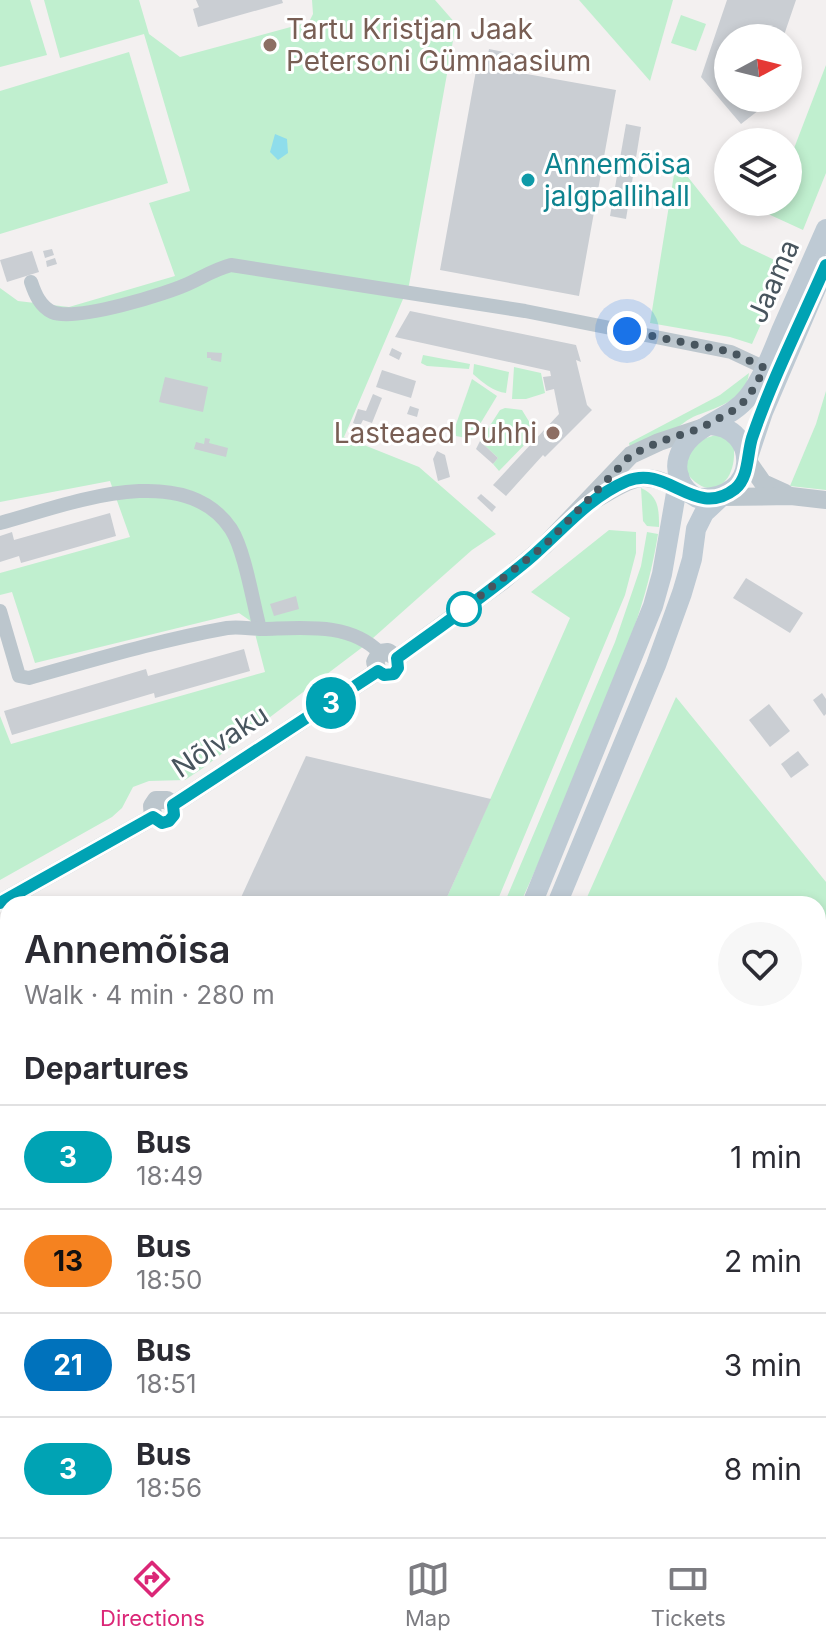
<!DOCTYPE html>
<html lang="en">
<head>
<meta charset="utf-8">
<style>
	:root { --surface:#fff; --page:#f7f7f7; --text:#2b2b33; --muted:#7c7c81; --line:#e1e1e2; --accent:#db2777 }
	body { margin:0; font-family:Inter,sans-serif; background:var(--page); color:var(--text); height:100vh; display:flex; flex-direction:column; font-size:30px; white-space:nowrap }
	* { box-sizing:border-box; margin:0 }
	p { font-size:26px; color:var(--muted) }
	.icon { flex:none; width:44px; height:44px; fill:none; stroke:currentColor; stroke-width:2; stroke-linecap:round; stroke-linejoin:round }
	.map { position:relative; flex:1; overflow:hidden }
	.panel { position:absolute; left:0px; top:896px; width:826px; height:642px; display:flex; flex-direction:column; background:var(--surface); border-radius:24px 24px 0 0; box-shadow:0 4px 12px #0003 }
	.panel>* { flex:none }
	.badge { padding:0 16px; border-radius:26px; font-size:28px; line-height:52px }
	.needle { width:52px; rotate:83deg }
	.tools { position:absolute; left:714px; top:24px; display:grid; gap:16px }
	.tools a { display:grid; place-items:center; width:88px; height:88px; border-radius:50%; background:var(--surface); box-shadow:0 4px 12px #0003; font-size:40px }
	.you { position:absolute; width:40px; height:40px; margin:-20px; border:6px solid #fff; border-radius:50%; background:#1a73e8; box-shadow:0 0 0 12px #1a73e833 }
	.map>.badge { position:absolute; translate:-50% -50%; box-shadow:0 0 0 4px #fff }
	h2 { padding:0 24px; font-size:30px; line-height:72px }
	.round { display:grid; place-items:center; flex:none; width:84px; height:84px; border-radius:42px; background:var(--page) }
	.head { display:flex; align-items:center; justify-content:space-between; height:136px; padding:0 24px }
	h1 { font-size:38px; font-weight:600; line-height:60px }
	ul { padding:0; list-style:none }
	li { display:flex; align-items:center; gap:24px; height:104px; padding:0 24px; border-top:2px solid var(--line) }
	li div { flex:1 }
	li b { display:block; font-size:30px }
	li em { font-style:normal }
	li .badge { min-width:88px; font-weight:700; text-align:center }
	.tab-bar { display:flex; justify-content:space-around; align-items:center; height:112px; border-top:2px solid var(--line); background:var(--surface); font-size:22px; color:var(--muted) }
	.tab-bar a { display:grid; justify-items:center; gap:4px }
	.tab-bar .current { color:var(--accent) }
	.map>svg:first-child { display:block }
	.green { fill:#c0efcf }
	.water { fill:#8eddeb }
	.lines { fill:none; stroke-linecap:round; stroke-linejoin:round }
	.stream { stroke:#8eddeb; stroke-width:4 }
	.building { fill:#caced3 }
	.minor { stroke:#bcc6cd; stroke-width:14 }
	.tertiary { stroke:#bcc6cd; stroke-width:18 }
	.secondary { stroke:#becad4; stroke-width:20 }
	.line-casing { stroke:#fff; stroke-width:18 }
	.line { stroke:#00a3b4; stroke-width:12 }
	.walk { stroke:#48555e; stroke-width:8; stroke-dasharray:0 14.4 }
	.education-dot { fill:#8d6e63; stroke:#fff; stroke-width:3 }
	.culture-dot { fill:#0f9aa8; stroke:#fff; stroke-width:3 }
	.stop-dot { fill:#fff; stroke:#00a3b4; stroke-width:4 }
	.labels { text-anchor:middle; stroke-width:6; stroke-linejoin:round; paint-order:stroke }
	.education-label { font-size:28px; fill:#785e54; stroke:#fff; text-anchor:start }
	.culture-label { font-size:28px; fill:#0d838f; stroke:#fff; text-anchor:start }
	.street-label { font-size:28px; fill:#48555e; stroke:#fff }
</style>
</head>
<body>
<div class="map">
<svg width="826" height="1537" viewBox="0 0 826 1537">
	<rect width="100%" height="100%" fill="#f3f0f0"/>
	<g class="green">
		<path d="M0,0H30L47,55L0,67Z"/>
		<path d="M44,0H139L149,34L180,57L309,22L313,14L312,0H435L456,24L409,285L344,437L419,467L496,534L472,550L364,646L203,768L185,780L149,781L133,787L122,808L112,817L0,880V716L11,744L265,672L252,622L239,613L35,663L12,592L0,595V573L130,537L110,481L0,502V288L18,301L69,307L175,276L149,203L190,191L144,34L60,58Z"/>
		<path d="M579,0H673L650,81Z"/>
		<path d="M681,15L706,24L696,51L671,43Z"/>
		<path d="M129,52L168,183L0,234V91Z"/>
		<path d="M826,65V173L803,230L766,213L771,202H788V164Z"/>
		<path d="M676,162L741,244L787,266L752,344L730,337L650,323Z"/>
		<path d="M423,355L470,364L469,369L427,366L421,363Z"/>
		<path d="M474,364L509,372L506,393C494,392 482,382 473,374Z"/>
		<path d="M514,367L541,373L545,393L526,399H512Z"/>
		<path d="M749,373C746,401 714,408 693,417C685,421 679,427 672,431C659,438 644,442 630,448L629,443L720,395Z"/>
		<path d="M472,379L497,396L471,439L456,436L454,430Z"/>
		<path d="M826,391V490L790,486L816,424Z"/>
		<path d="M505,408L522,410L536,433L499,471L493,464L498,458L480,441L500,410Z"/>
		<path d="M720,434L733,442C740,479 712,508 685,471C691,444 692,441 720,434Z"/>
		<path d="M641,488C659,496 659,510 659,527L647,526L643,521Z"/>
		<path d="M609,530L636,532V553L625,595L496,904H444L570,618L531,592Z"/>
		<path d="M647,532L658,534C648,599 624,658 599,719C574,781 548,843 520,904H504L615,642L641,566Z"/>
		<path d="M676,697L826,882V1106L818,1125V904H584Z"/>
		<path d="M0,1015L8,1030V1108L0,1107Z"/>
		<path d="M0,1144L8,1145V1203L0,1199Z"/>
		<path d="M0,1220L8,1224V1275L0,1272Z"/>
		<path d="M8,1314V1477L0,1479V1335Z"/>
		<path d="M287,1530H598L600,1537H284Z"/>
	</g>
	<path class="water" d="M275,134L287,139L288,153L278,160L270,152Z"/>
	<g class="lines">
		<g class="stream">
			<path d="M0,1140H8"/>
			<path d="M0,1216L8,1219"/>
		</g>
	</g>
	<g class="building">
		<path d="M196,0H282L283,3L198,27L193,9L199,7Z"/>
		<path d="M727,0H796L783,38H728V98H763L759,110L741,124L701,77Z"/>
		<path d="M489,49L514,54L510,71L616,90L579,296L440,270L477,65L486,67Z"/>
		<path d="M626,124L641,127L626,219L610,216Z"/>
		<path d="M52,249L54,255L45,258L43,251Z"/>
		<path d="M32,251L39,272L7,282L0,260Z"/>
		<path d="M55,258L57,264L47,267L46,261Z"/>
		<path d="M410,311L576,345L581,362L576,360L587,405L592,410L545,457L543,455L506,496L493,485L559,414L554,389L546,391L543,377L551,376L550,371L395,337Z"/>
		<path d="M392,348L402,353L399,360L389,355Z"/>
		<path d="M207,352L222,353L221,362L211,360V358H207Z"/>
		<path d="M382,370L416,381L411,398L376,387Z"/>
		<path d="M165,377L208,387L203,412L159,402Z"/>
		<path d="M373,394L382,398L372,423L363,420L360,426L353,423L358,409L366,411Z"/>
		<path d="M410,406L419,409L417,417L407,414Z"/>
		<path d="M205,438L210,439L209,443L228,448L226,457L194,449L196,442L204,444Z"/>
		<path d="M480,441L498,458L493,464L476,449Z"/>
		<path d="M437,451L445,455L450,477L438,481L433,459Z"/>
		<path d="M481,494L496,507L492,512L477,498Z"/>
		<path d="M110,513L116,536L21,563L19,556L0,562V536L12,532L14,540Z"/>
		<path d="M746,578L803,613L790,633L733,598Z"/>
		<path d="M296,596L299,609L274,616L270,604Z"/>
		<path d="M244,649L250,671L155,698L154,693L12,735L4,711L146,669L148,676Z"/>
		<path d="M822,693L826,699V714L824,716L813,700Z"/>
		<path d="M769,704L790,731L770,747L749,720Z"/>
		<path d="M798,751L809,765L791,778L781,764Z"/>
		<path d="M306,756L491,799L444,904H238Z"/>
		<path d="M78,1530H109L106,1537H75Z"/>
		<path d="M183,1530H203L200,1537H180Z"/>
	</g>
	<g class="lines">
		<g class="minor">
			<path d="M31,282C35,294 40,306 52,312C75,322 168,294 192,282C206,275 216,269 231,265L525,311L731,352L765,368"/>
			<path d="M0,523C64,506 183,457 231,529C245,551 253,603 260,629"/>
			<path d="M0,611L19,676L29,678C94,660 160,640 227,628C239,626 251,629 263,629C303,628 350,622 380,653"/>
		</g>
		<g class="tertiary">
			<path d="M747,460L763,483L785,493"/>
			<path d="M721,497L791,496L826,500"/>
			<path d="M596,499C638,474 645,470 689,494"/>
			<path d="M397,658L504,580L544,546L631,455L659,442L701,428"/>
			<path d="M378,671L375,662L380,653L388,652L397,658"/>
			<path d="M173,805L378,671"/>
			<path d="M153,817L152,806L156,800H167L173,805"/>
			<path d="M0,903L153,817"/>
		</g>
		<g class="secondary">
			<path d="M709,425C759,426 762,501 697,498C680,489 672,469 681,451C695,423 729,421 748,397C763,378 772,353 781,331C796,297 811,263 826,229"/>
			<path d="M747,460L763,412L826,265"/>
			<path d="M532,904L653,606L662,574L679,476"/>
			<path d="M557,904L656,665L682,593L692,559L696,529L704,513L721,497"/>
			<path d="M0,1116L8,1117"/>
			<path d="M241,1537L244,1530"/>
			<path d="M265,1537L268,1530"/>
		</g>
	</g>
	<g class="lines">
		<g class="line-casing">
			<path id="line" d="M0,903L153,817L162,823L169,821L174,815L173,805L378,671L384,675L394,674L398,668L397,658C441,626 486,595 528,560C561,532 587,498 627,481C668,464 695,520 735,489C749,478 747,454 752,438C772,379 801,322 826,265"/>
		</g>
		<use href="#line" class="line"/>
		<path class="walk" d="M464,609L461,611L544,546L631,455L659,442L701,428L734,410L748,398L765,368L731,352L627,331"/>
	</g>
	<g class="education-dot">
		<circle cx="270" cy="45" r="8"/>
		<circle cx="553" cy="433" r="8"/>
	</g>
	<circle class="culture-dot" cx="528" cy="180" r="8"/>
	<circle class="stop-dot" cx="464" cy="609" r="16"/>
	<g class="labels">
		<g class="education-label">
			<text x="286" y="39">Tartu Kristjan Jaak<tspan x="286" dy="32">Petersoni Gümnaasium</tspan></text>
			<text x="537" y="443" text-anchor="end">Lasteaed Puhhi</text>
		</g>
		<g class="culture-label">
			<text x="544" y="174">Annemõisa<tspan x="544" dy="32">jalgpallihall</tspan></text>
		</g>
		<g class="street-label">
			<text transform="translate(773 281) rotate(-66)" y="10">Jaama</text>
			<text transform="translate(220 741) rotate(-33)" y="10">Nõlvaku</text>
		</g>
	</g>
</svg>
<div class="tools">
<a><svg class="needle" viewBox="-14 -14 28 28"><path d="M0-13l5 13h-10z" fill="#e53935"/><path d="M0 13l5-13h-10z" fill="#7c7c81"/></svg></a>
<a><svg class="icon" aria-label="layers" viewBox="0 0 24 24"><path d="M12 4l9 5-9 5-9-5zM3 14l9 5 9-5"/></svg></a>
</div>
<div class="you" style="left:627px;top:331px"></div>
<b class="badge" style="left:331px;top:703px;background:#00a3b4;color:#fff">3</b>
<section class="panel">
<div class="head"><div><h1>Annemõisa</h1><p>Walk · 4 min · 280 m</p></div><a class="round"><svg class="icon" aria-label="heart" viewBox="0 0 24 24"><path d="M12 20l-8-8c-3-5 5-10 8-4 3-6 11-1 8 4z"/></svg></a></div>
<h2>Departures</h2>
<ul>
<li><span class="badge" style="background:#00a3b4;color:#fff">3</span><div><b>Bus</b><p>18:49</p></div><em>1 min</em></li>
<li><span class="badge" style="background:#f58220;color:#111">13</span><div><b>Bus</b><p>18:50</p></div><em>2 min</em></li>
<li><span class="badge" style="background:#0072bc;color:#fff">21</span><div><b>Bus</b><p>18:51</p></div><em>3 min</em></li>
<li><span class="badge" style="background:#00a3b4;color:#fff">3</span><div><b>Bus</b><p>18:56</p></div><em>8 min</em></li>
</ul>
</section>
</div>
<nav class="tab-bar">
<a class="current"><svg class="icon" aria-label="directions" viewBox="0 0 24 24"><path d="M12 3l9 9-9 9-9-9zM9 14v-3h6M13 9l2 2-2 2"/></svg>Directions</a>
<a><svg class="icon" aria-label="map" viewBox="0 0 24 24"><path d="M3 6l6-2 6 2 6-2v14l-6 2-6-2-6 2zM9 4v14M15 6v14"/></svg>Map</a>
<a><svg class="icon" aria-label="tickets" viewBox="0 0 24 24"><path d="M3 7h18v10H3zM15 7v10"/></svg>Tickets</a>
</nav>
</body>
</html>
